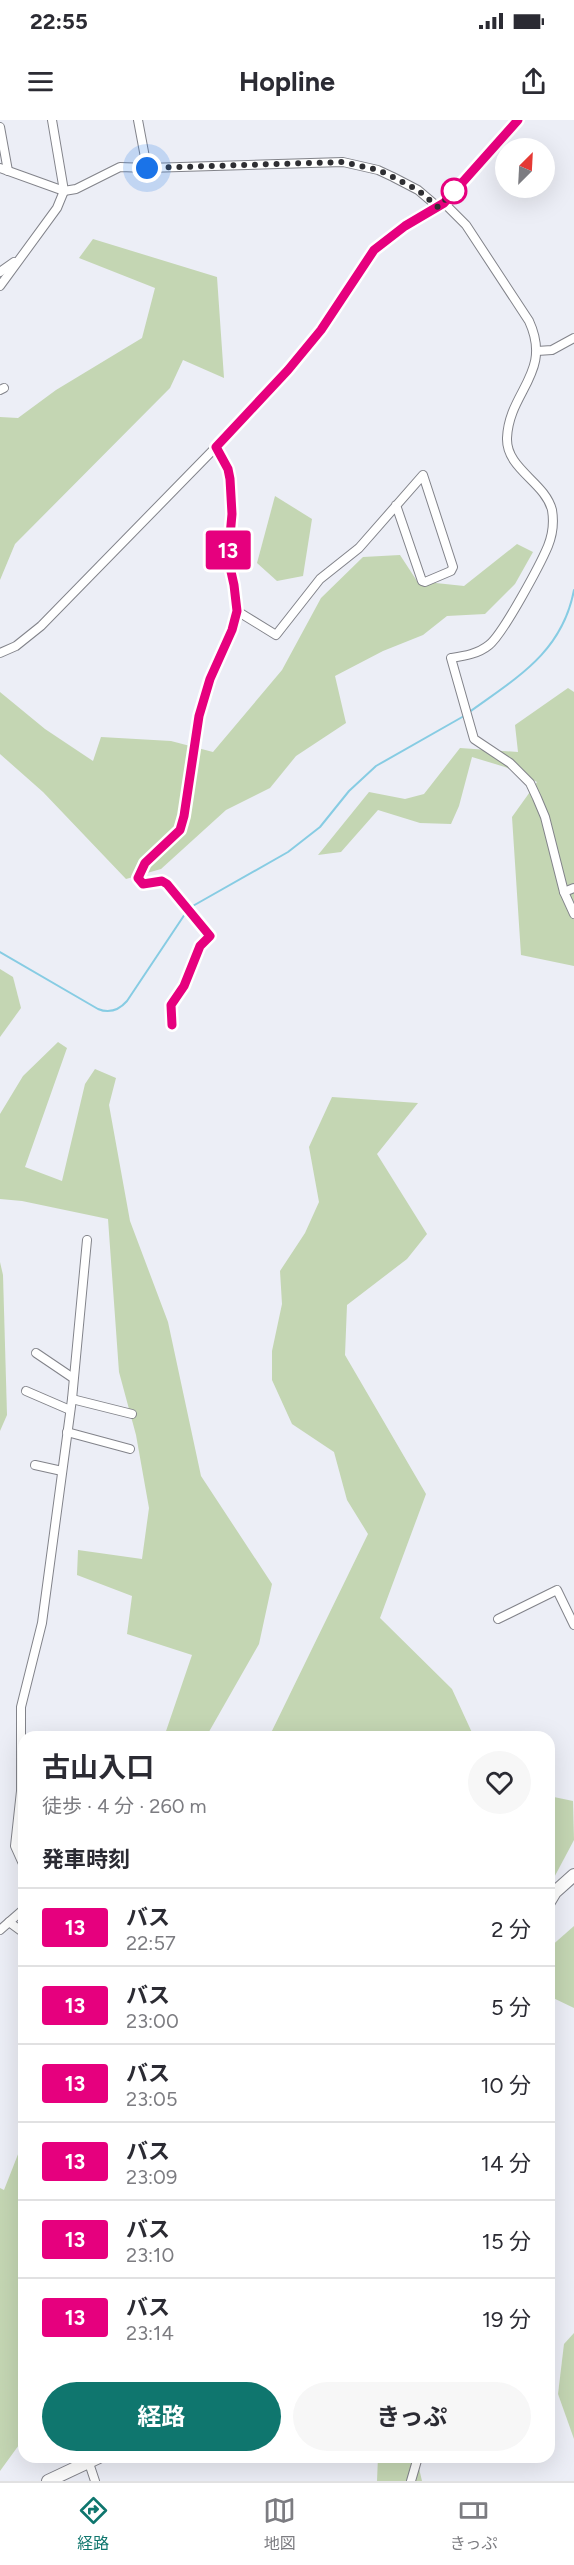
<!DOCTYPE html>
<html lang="ja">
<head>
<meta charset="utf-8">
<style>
	:root { --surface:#fff; --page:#f7f7f7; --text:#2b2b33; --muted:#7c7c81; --line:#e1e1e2; --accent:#0f766e }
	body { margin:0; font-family:Figtree,"Noto Sans JP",sans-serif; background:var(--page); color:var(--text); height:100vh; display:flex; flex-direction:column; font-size:22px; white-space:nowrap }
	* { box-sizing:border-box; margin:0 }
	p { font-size:20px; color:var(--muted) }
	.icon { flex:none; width:33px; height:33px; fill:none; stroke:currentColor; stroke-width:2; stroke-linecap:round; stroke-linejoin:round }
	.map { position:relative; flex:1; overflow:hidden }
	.drawer { position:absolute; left:18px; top:1611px; width:537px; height:732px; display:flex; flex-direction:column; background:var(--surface); border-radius:18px; box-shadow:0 6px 24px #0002 }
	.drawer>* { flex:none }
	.badge { padding:0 12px; border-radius:4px; font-size:21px; line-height:39px }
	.needle { width:39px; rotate:24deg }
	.fabs { position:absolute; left:495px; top:18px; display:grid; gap:12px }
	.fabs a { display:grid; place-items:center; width:60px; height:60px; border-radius:50%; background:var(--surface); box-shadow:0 6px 24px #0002; font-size:30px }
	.you { position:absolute; width:30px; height:30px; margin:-15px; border:4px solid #fff; border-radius:50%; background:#1a73e8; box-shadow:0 0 0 9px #1a73e833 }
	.map>.badge { position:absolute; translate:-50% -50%; box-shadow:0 0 0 3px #fff }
	h2 { padding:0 24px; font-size:22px; line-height:54px }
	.round { display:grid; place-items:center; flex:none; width:63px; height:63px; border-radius:32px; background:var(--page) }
	.overview { display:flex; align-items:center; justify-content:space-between; height:102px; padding:0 24px }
	h1 { font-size:28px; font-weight:700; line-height:45px }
	.cta { display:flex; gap:12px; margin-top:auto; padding:12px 24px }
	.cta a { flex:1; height:69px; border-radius:36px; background:var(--accent); color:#fff; font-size:24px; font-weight:700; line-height:69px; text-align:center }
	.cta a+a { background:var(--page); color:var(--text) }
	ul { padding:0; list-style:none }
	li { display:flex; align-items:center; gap:18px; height:78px; padding:0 24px; border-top:2px solid var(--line) }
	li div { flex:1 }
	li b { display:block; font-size:22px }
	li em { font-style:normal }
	li .badge { min-width:66px; font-weight:700; text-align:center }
	.status { display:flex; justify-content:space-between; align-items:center; height:42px; padding:0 30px; background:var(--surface); direction:ltr }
	.status svg { height:16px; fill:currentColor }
	header { display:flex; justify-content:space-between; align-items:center; height:78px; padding:0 24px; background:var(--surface); font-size:27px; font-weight:700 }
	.dock { display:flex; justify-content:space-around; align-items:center; height:84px; border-top:2px solid var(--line); background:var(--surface); font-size:16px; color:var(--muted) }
	.dock a { display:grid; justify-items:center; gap:3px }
	.dock .current { color:var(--accent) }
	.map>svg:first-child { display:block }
	.green { fill:#c4d6b3 }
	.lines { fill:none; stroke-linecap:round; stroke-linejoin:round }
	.stream { stroke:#87cce3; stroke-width:2 }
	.street-casing { stroke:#82838a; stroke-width:10 }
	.primary-casing { stroke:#82838a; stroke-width:14 }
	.street { stroke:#fff; stroke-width:8 }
	.primary { stroke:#fff; stroke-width:12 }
	.line-casing { stroke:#fff; stroke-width:14 }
	.line { stroke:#e6007e; stroke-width:9 }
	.walk { stroke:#2f2f33; stroke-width:6; stroke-dasharray:0 10.8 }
	.stop-dot { fill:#fff; stroke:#e6007e; stroke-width:3 }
</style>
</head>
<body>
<div class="status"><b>22:55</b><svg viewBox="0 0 49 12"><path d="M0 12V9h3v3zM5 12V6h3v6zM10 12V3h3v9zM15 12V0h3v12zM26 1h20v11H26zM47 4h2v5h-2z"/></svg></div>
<header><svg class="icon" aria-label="menu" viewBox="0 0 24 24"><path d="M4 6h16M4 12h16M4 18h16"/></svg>Hopline<svg class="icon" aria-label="share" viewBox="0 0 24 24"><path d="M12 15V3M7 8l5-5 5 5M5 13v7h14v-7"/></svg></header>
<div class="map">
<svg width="574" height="2361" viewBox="0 0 574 2361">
	<rect width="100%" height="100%" fill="#eceef6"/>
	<g class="green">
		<path d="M93,119L217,157L224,258L183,240L170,268L15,424L0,460V297L18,298L56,270L142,218L155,168L79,138Z"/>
		<path d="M275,376L312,399L303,456L277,461L257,443Z"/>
		<path d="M517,424L533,432L515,464L485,494L447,496L423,515L383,531L335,556L346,603L296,636L270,668L226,690L161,749L126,759L43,672L0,634V572L45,609L93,641L101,617L171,621L213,632L282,550L321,478L363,437L400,435L417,461L464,466Z"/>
		<path d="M568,568L574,572V846L521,835L512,697L537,662L505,647L472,637L459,686L451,704L420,703L378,690L341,732L318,735L369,672L405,679L424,674L460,628L518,632L515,605Z"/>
		<path d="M0,849L13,857L21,888L0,917Z"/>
		<path d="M58,922L67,928L25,1047L62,1061L85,964L95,949L116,958L109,985L130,1101L168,1202L201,1356L272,1464L259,1524L206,1617H164L192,1535L127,1514L132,1476L77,1455L78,1430L142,1439L149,1388L136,1315L119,1252L108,1099L22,1081L0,1079V994L23,956Z"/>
		<path d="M332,977L418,983L377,1034L427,1114L407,1139L347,1185L345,1235L426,1374L380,1498L452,1569L474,1617H269L368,1414L347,1380L334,1332L292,1304L272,1260V1231L282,1184L280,1151L305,1113L319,1082L309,1027Z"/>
		<path d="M0,1142L3,1155L7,1295L0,1311Z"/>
		<path d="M549,1676L573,1681L574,1720L549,1767Z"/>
		<path d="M574,1806V1888L549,1876V1828Z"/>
		<path d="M24,2019V2318L0,2351V2068L4,2070Z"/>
		<path d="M574,2213V2319L558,2274L564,2224Z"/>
		<path d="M378,2337H419L418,2344L422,2361H377Z"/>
	</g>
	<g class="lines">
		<g class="stream">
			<path d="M468,593C516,558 562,533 574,470"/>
			<path d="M191,787L288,732L320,707L349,671L376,646L464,596"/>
			<path d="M0,832L98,889C110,894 119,890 127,881L187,791"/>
		</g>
		<g class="street-casing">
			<g id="street">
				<path d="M138,0L147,48"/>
				<path d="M0,7L8,51"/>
				<path d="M0,48L64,71L76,69L120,47L147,48L343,42L378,50L393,57L418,70L438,87"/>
				<path d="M444,83L466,105L529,201C553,253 509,271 507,318C506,349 545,362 552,390C554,402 552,416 548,426C540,445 503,514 489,525C478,534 464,536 451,538L474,619L510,643L530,663L537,678L545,697L564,772L574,794"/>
				<path d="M0,152L14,142"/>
				<path d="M0,166L57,88L64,71L52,0"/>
				<path d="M537,231L552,230L574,218"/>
				<path d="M0,270L4,268"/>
				<path d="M237,491L276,515L320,459L359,428L423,355L453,447L451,451L425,462L422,461L396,385"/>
				<path d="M0,533L16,526L41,506L216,327L288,250L321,210L374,130L405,106L444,83L518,0"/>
				<path d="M564,772L574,768"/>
				<path d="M172,905L171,885L184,866L200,826L210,816L167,764L162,761L143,764L139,758L145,743L180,710L184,696L199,596L211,559L232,510L237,491L234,465L228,438L232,394L230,359L228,349L216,327"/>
				<path d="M36,1233L73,1258"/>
				<path d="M26,1271L70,1290"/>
				<path d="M72,1279L132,1294"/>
				<path d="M67,1312L130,1329"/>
				<path d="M35,1345L62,1351"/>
				<path d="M498,1499L557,1470L574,1505"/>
				<path d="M24,1746L15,1726L21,1671V1587L42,1503L72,1279L87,1120"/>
				<path d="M9,1802L24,1813"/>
				<path d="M0,1810L24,1789"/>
				<path d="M89,2343L95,2361"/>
				<path d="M411,2361L418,2337"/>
			</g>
		</g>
		<g class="primary-casing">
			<g id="primary">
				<path d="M549,1782L555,1772L574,1755"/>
				<path d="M48,2361L99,2337"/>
			</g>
		</g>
		<use href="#street" class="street"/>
		<use href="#primary" class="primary"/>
	</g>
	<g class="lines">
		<g class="line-casing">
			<path id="line" d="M172,905L171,885L184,866L200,826L210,816L167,764L162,761L143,764L138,758L145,743L180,710L184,696L199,596L210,559L232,510L237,491L234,465L228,438L232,394L230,359L228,349L216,327L288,250L321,210L374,130L405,106L444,83L518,0"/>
		</g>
		<use href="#line" class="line"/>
		<path class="walk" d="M147,48L343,42L378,50L393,57L418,70L438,87L454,71"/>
	</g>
	<circle class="stop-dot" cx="454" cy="71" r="12"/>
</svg>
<div class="fabs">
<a><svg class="needle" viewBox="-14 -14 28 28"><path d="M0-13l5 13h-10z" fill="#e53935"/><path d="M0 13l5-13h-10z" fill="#7c7c81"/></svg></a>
</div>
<div class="you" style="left:147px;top:48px"></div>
<b class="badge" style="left:228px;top:430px;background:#e6007e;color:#fff">13</b>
<section class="drawer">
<div class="overview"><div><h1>古山入口</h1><p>徒歩 · 4 分 · 260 m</p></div><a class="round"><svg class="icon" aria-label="heart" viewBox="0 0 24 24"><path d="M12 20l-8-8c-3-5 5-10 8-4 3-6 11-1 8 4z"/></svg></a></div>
<h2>発車時刻</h2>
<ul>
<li><span class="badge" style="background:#e6007e;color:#fff">13</span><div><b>バス</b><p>22:57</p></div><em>2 分</em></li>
<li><span class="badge" style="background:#e6007e;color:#fff">13</span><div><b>バス</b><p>23:00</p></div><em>5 分</em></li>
<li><span class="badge" style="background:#e6007e;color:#fff">13</span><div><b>バス</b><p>23:05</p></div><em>10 分</em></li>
<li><span class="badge" style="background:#e6007e;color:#fff">13</span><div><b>バス</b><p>23:09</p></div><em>14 分</em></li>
<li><span class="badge" style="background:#e6007e;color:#fff">13</span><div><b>バス</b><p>23:10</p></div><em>15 分</em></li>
<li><span class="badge" style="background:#e6007e;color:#fff">13</span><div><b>バス</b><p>23:14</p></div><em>19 分</em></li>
</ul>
<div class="cta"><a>経路</a><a>きっぷ</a></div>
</section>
</div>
<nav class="dock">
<a class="current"><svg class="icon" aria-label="directions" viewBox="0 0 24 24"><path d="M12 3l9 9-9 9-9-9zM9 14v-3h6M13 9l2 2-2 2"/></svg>経路</a>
<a><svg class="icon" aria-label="map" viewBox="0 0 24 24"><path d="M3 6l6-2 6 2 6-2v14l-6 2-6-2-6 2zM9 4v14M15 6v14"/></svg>地図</a>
<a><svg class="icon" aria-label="tickets" viewBox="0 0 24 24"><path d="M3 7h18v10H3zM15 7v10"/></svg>きっぷ</a>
</nav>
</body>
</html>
